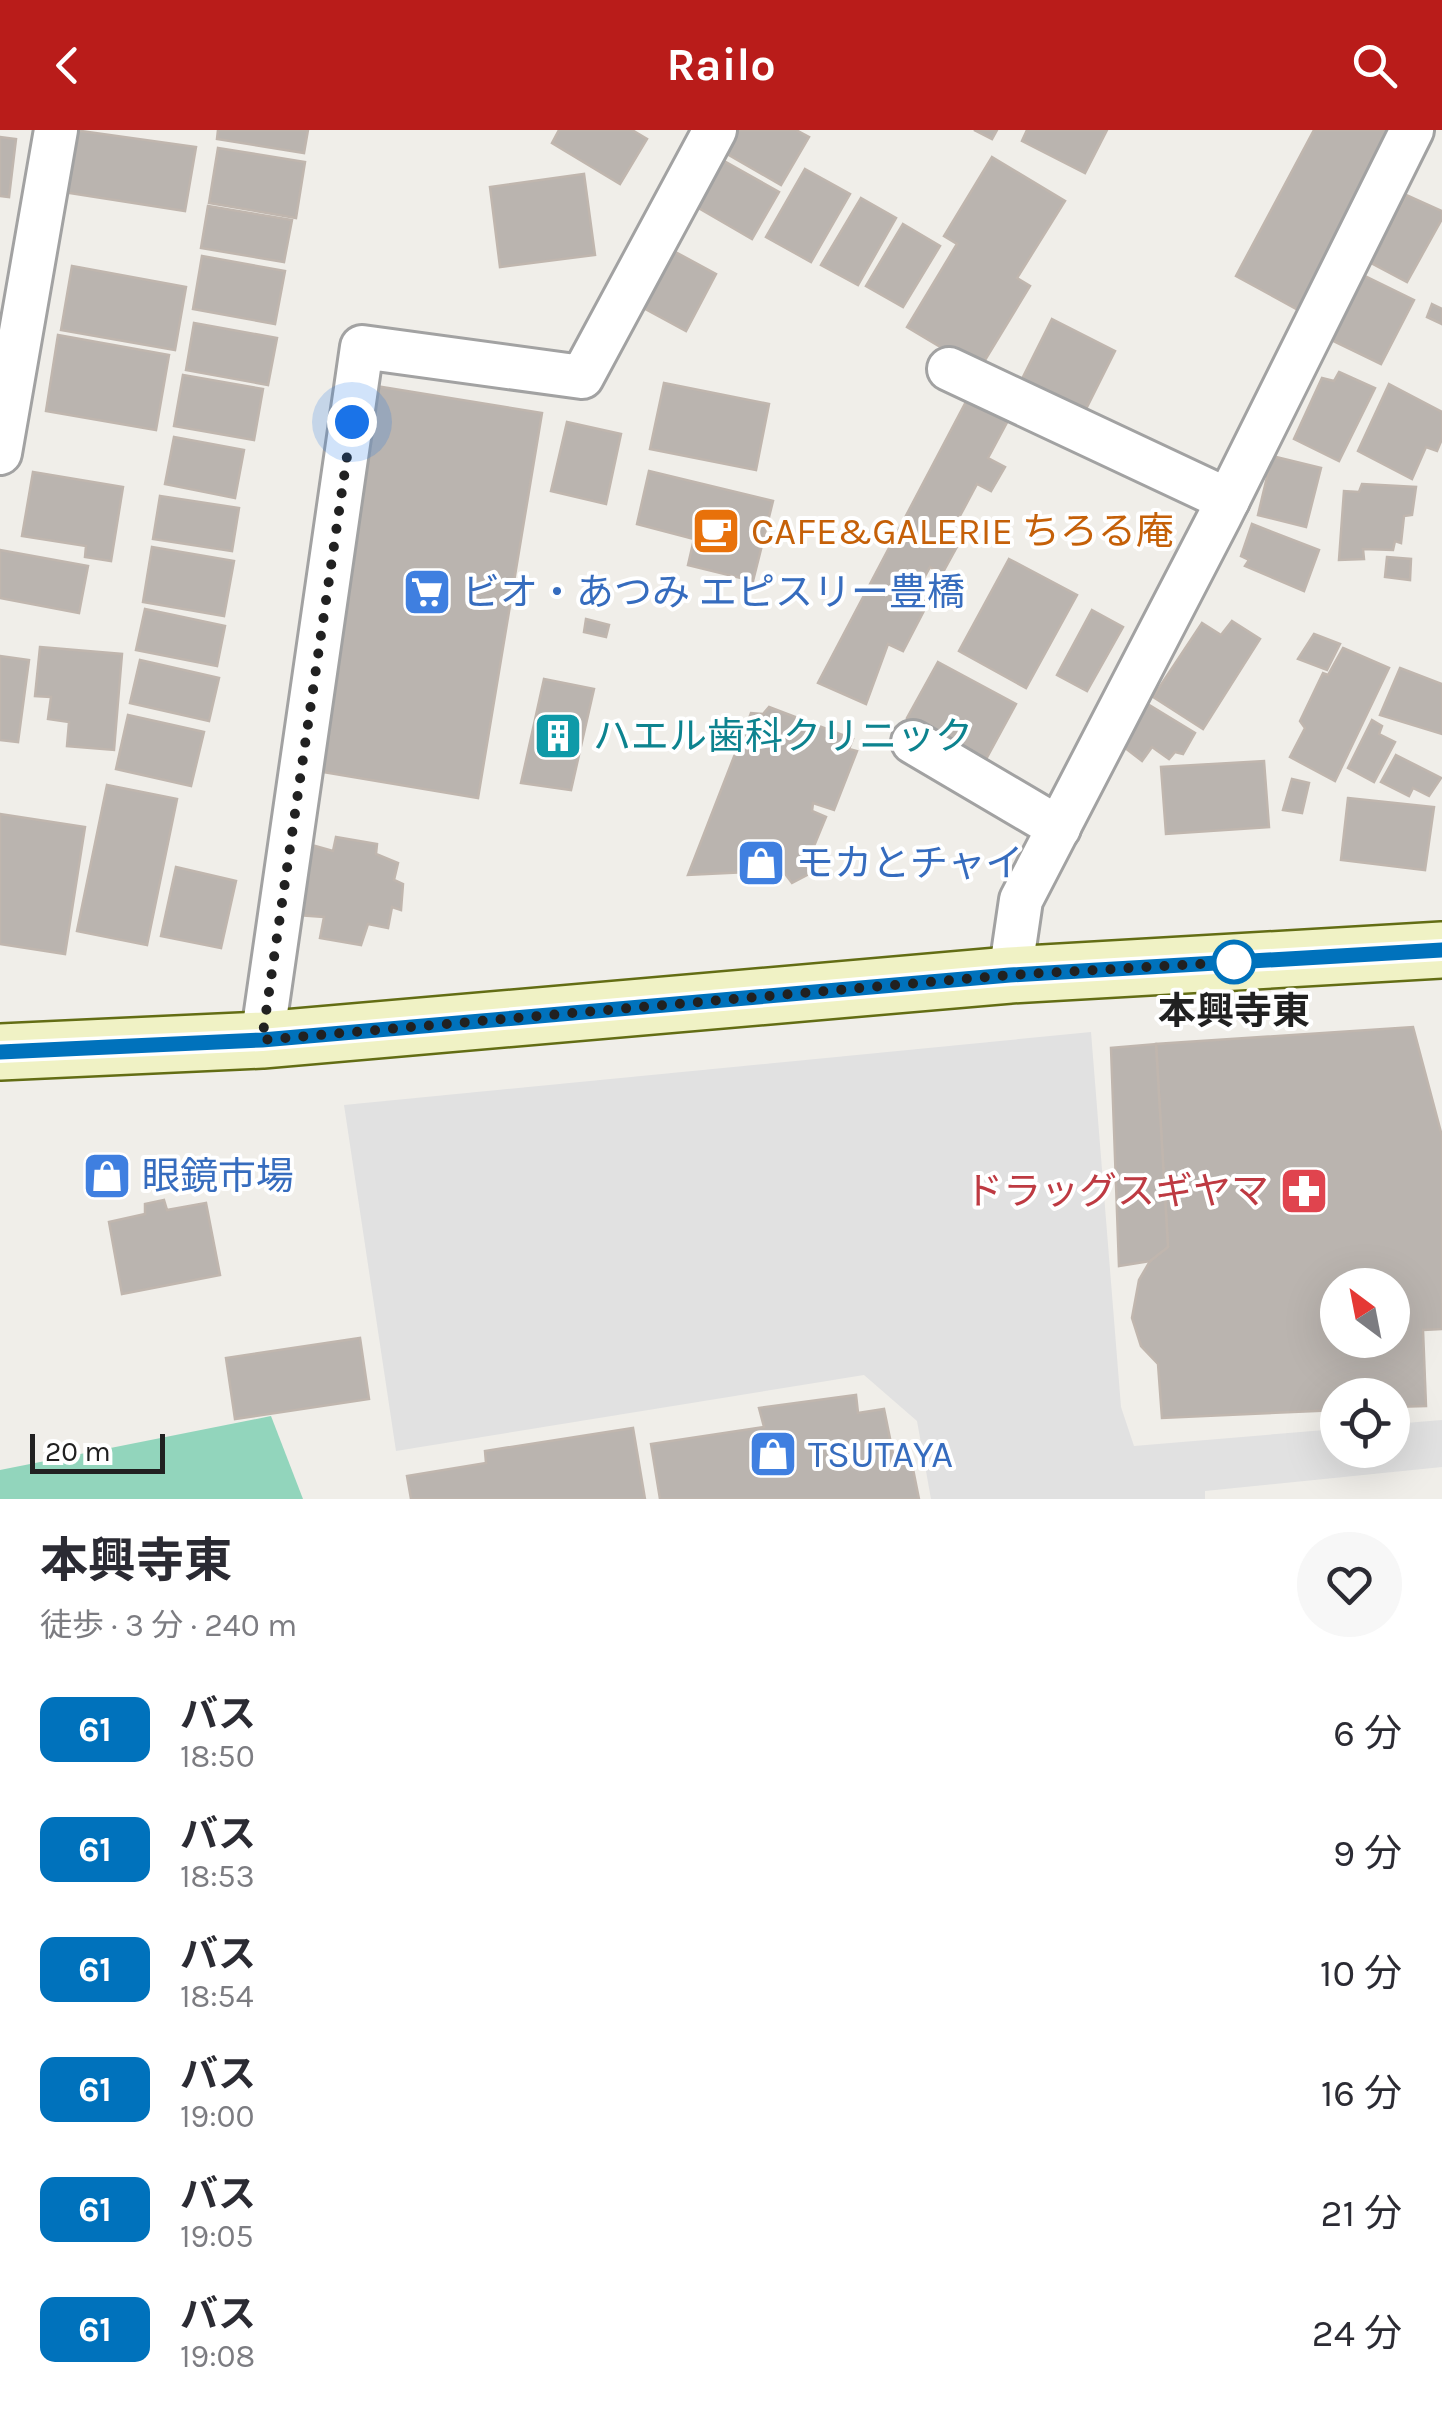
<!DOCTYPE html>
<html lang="ja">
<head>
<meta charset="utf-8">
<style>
	:root { --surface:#fff; --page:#f7f7f7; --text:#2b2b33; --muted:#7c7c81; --accent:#b91c1a }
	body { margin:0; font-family:Karla,"Noto Sans JP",sans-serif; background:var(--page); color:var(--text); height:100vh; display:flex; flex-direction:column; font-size:38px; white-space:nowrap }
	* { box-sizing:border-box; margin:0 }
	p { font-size:32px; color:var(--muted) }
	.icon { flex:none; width:55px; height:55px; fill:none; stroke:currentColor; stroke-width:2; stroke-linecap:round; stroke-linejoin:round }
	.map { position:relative; height:1369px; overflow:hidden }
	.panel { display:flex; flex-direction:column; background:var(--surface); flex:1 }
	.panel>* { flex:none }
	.badge { padding:0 20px; border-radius:15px; font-size:35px; line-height:65px }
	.needle { width:65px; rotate:328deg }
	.fabs { position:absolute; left:1320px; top:1138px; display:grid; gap:20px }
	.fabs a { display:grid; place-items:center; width:90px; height:90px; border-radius:50%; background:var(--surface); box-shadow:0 10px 40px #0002; font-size:50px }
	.scale { position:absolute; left:30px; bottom:25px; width:135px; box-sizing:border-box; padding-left:10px; border:5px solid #212121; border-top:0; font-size:28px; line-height:35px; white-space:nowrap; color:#212121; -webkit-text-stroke:8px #fff; paint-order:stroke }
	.you { position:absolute; width:50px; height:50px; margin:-25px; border:8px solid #fff; border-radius:50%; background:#1a73e8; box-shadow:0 0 0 15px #1a73e833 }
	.map>.badge { position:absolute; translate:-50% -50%; box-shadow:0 0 0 5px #fff }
	.round { display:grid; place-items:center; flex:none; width:105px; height:105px; border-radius:52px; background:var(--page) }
	.summary { display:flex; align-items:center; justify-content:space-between; height:170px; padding:0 40px }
	h1 { font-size:48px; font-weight:700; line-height:75px }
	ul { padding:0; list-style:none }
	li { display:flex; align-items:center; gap:30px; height:120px; padding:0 40px }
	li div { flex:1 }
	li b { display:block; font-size:38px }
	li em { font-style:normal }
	li .badge { min-width:110px; font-weight:700; text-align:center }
	header { display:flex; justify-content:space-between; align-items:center; height:130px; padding:0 40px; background:var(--accent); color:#fff; font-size:45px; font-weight:700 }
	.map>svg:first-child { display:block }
	.pitch { fill:#92d5bc }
	.parking { fill:#e1e1e1 }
	.building { fill:#bab4af; stroke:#c0b6ae; stroke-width:2.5; fill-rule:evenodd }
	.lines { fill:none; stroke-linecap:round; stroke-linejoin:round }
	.street-casing { stroke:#a2a2a2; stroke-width:48 }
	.secondary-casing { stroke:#636d14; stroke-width:60 }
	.street { stroke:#fff; stroke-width:42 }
	.secondary { stroke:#f0f2c5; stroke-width:55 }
	.line-casing { stroke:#fff; stroke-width:22 }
	.line { stroke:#0072bc; stroke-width:15 }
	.walk { stroke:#212121; stroke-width:10; stroke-dasharray:0 18 }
	.stop-dot { fill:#fff; stroke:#0072bc; stroke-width:5 }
	.labels { text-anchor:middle; stroke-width:8; stroke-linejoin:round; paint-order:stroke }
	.food-label { font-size:38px; fill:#c56008; stroke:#fff; text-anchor:start }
	.shop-label { font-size:38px; fill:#366cbe; stroke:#fff; text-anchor:start }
	.culture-label { font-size:38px; fill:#0d838f; stroke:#fff; text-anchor:start }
	.stop-label { font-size:38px; font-weight:bold; fill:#212121; stroke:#fff }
	.health-label { font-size:38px; fill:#be3a42; stroke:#fff; text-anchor:end }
</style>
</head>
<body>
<header><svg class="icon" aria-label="back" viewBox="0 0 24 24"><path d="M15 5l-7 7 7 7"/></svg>Railo<svg class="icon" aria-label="search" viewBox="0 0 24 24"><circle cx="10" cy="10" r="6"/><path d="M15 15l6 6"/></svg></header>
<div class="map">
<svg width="1442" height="1369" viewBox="0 0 1442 1369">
	<rect width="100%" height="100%" fill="#f0eee9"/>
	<path class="pitch" d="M271,1286L303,1369H0V1340Z"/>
	<path class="parking" d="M1091,902L1121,1277L1134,1316L1337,1299L1338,1320H1392L1393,1294L1442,1290V1337L1205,1361V1369H931L917,1291L864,1245L396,1321L344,975Z"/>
	<g class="building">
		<path d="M74,0L196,17L185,81L63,62Z"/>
		<path d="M218,0H308L304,23L217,9Z"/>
		<path d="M559,0H632L647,9L620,54L552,13Z"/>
		<path d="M735,0H796L809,7L781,55L722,21Z"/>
		<path d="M974,0H997L992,9Z"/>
		<path d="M1027,0H1107L1085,43L1022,11Z"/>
		<path d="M1314,0H1397L1300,181L1236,146Z"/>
		<path d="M0,7L16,9L9,67L0,66Z"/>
		<path d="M218,18L305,32L296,88L209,73Z"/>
		<path d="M717,27L779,62L752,109L690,73Z"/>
		<path d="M992,27L1065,71L1017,148L1030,156L979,240L907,197L957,114L944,106Z"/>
		<path d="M805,39L850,64L811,132L766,107Z"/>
		<path d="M584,44L595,125L500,137L490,57Z"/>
		<path d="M1406,65L1442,81V89L1407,152L1371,133Z"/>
		<path d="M861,68L896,88L858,155L821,135Z"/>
		<path d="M208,76L292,90L284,132L201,118Z"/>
		<path d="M903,94L940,116L903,177L866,156Z"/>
		<path d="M668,118L716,144L686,201L638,175Z"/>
		<path d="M202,126L285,141L275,194L193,179Z"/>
		<path d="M72,136L186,157L175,220L61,200Z"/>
		<path d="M1361,144L1414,170L1381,234L1327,208Z"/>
		<path d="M1432,174L1442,179V194L1427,187Z"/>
		<path d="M1052,189L1115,221L1082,287L1019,255Z"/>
		<path d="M194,193L277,208L268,255L186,240Z"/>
		<path d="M58,205L169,225L156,300L46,281Z"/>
		<path d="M1339,242L1375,258L1339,331L1294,309L1322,248L1334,251Z"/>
		<path d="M183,245L263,259L254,310L174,296Z"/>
		<path d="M664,253L769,274L756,340L650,319Z"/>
		<path d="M1389,254L1442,282V309L1437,321L1426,317L1412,349L1358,321Z"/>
		<path d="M376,256L542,283L478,668L311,640Z"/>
		<path d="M970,264L1012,283L988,328L1005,337L991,361L977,354L954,397L965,402L942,444L930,437L915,465L928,473L903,521L888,514L866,574L818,553Z"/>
		<path d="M567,292L621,304L606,374L551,361Z"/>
		<path d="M174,307L244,320L235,368L165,354Z"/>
		<path d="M1272,326L1321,338L1306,397L1258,385Z"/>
		<path d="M649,341L773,371L753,451L688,435L694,409L637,394Z"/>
		<path d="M33,342L123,357L111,431L85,427L86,416L22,406Z"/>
		<path d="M1362,354L1416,357L1412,385L1404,386L1401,413L1395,411L1393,420L1363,419L1364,429L1339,430L1344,361L1359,362Z"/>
		<path d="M160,366L239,378L232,421L153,409Z"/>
		<path d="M1252,394L1319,420L1304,461L1245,436L1249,430L1241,426Z"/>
		<path d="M152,417L234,431L224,486L143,472Z"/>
		<path d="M0,420L88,436L79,483L0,468Z"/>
		<path d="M1387,427L1411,429L1410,450L1385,447Z"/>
		<path d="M1009,429L1077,465L1026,558L959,521Z"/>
		<path d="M145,479L225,496L217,536L136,520Z"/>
		<path d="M1092,480L1123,497L1087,561L1057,545Z"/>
		<path d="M586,489L609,495L606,507L584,502Z"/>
		<path d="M1232,491L1260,509L1203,599L1153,567L1202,493L1221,505Z"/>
		<path d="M1314,504L1340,514L1327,540L1298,529Z"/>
		<path d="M40,517L122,524L114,620L67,616L69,592L48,589L51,567L35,566Z"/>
		<path d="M1343,518L1389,538L1335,651L1290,627L1305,598L1300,591L1323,543L1328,545Z"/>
		<path d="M0,526L29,530L18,612L0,610Z"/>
		<path d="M140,530L219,548L209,591L130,573Z"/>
		<path d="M938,532L1016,574L985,631L907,588Z"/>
		<path d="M1400,538L1442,554V604L1380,585Z"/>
		<path d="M544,549L594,559L571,660L521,653Z"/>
		<path d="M1146,573L1195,603L1183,624L1175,622L1169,629L1152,617L1142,631L1120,614Z"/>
		<path d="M769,577L853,609L849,619L857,621L834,680L813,673L812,681L826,687L807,733L811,743L792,753L783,741L752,730L748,742L688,745L751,583L763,584Z"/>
		<path d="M128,585L204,602L191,656L116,639Z"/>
		<path d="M1372,590L1382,596L1379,604L1395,612L1374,652L1348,638Z"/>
		<path d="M1396,625L1441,648L1429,666L1413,658L1409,666L1381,652Z"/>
		<path d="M1264,631L1269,697L1166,704L1161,637Z"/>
		<path d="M1292,649L1309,653L1302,683L1283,680Z"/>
		<path d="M107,655L177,669L147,815L77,801Z"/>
		<path d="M1348,668L1434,677L1425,740L1341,730Z"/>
		<path d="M0,684L85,697L65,824L0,814Z"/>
		<path d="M336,707L377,714L376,724L398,733L394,750L403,754L401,780L392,777L388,798L368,794L361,815L320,808L324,787L298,785L312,715L333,721Z"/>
		<path d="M176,737L236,751L221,818L161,806Z"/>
		<path d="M1413,897L1442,1006V1199L1423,1200L1426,1276L1392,1277V1265H1338V1280L1162,1288L1158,1234L1141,1216L1132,1188L1139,1150L1150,1131L1168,1117L1156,914ZM1338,1155H1392V1210H1338Z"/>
		<path d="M1156,914L1168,1117L1150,1131L1119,1136L1111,918Z"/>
		<path d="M164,1070L167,1080L206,1073L220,1145L122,1164L109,1092L145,1084V1074Z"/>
		<path d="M360,1208L369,1269L235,1289L226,1228Z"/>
		<path d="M856,1265L858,1283L884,1279L896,1338L912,1334L919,1369H660L651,1314L764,1297L759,1278Z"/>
		<path d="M633,1298L645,1369H411L407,1346L486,1333L485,1321Z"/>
	</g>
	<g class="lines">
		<g class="street-casing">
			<g id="street">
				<path d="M949,239L1228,370"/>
				<path d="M0,323L56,0"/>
				<path d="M913,612L1059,698"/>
				<path d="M1010,845L1021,770L1220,386L1412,0"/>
				<path d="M262,910L362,217L582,247L715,0"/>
			</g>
		</g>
		<g class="secondary-casing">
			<path id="secondary" d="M0,922L262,910L1010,845L1442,820"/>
		</g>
		<use href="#street" class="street"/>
		<use href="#secondary" class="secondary"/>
	</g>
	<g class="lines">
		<g class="line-casing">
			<path id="line" d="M0,922L262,910L1010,845L1442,820"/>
		</g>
		<use href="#line" class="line"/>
		<path class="walk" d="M352,292L262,910L1010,845L1234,832"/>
	</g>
	<defs>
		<g id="cafe-square" transform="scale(2.5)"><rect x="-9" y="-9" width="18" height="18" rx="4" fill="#e8710a" stroke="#fff"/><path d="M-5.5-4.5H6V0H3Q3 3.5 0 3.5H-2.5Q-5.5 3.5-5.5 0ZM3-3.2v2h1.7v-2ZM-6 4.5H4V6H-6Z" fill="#fff"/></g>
		<g id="supermarket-square" transform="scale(2.5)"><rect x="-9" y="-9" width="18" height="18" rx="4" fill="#3f7fe0" stroke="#fff"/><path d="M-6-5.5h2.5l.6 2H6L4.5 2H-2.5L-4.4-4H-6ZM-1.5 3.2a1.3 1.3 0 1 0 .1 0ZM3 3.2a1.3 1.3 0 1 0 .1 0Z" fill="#fff"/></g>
		<g id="building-square" transform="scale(2.5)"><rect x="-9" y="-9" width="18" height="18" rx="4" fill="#0f9aa8" stroke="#fff"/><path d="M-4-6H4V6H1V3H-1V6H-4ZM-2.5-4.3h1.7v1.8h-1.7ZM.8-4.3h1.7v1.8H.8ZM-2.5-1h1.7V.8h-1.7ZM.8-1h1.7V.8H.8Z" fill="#fff"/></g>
		<g id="shop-square" transform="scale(2.5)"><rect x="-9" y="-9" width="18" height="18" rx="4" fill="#3f7fe0" stroke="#fff"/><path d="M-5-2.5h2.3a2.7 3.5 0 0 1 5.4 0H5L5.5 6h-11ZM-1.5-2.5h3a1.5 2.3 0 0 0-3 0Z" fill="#fff"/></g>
		<g id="pharmacy-square" transform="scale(2.5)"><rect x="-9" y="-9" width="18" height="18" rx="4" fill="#e0444e" stroke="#fff"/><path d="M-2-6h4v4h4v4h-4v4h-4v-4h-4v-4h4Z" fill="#fff"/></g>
	</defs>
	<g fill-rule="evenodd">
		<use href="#cafe-square" x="716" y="401"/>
		<use href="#supermarket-square" x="427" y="462"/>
		<use href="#building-square" x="558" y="606"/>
		<use href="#shop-square" x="761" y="733"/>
		<use href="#shop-square" x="107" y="1046"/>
		<use href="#pharmacy-square" x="1304" y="1061"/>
		<use href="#shop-square" x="773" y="1324"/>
	</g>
	<circle class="stop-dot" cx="1234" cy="832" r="20"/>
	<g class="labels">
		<g class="food-label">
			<text x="751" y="414">CAFE&amp;GALERIE ちろる庵</text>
		</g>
		<g class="shop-label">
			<text x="462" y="475">ビオ・あつみ エピスリー豊橋</text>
			<text x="796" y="746">モカとチャイ</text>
			<text x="142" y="1059">眼鏡市場</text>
			<text x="808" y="1337">TSUTAYA</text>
		</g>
		<g class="culture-label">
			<text x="593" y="619">ハエル歯科クリニック</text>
		</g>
		<g class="stop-label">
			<text x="1234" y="894">本興寺東</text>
		</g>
		<g class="health-label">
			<text x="1269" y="1074">ドラッグスギヤマ</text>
		</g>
	</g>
</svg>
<div class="fabs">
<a><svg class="needle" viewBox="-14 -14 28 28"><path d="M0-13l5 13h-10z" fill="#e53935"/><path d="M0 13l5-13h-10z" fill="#7c7c81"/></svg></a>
<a><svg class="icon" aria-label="locate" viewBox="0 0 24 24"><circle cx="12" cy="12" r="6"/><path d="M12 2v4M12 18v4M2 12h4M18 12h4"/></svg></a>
</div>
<div class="scale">20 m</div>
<div class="you" style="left:352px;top:292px"></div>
</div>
<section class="panel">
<div class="summary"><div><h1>本興寺東</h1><p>徒歩 · 3 分 · 240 m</p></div><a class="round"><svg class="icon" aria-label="heart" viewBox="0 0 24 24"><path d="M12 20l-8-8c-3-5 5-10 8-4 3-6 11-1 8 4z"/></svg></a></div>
<ul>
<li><span class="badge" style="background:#0072bc;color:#fff">61</span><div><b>バス</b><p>18:50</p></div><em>6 分</em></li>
<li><span class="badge" style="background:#0072bc;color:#fff">61</span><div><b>バス</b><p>18:53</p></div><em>9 分</em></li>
<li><span class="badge" style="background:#0072bc;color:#fff">61</span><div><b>バス</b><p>18:54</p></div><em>10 分</em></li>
<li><span class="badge" style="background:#0072bc;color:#fff">61</span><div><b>バス</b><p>19:00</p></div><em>16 分</em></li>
<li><span class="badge" style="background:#0072bc;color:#fff">61</span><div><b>バス</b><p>19:05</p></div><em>21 分</em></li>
<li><span class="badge" style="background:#0072bc;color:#fff">61</span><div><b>バス</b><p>19:08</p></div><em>24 分</em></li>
</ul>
</section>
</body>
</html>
